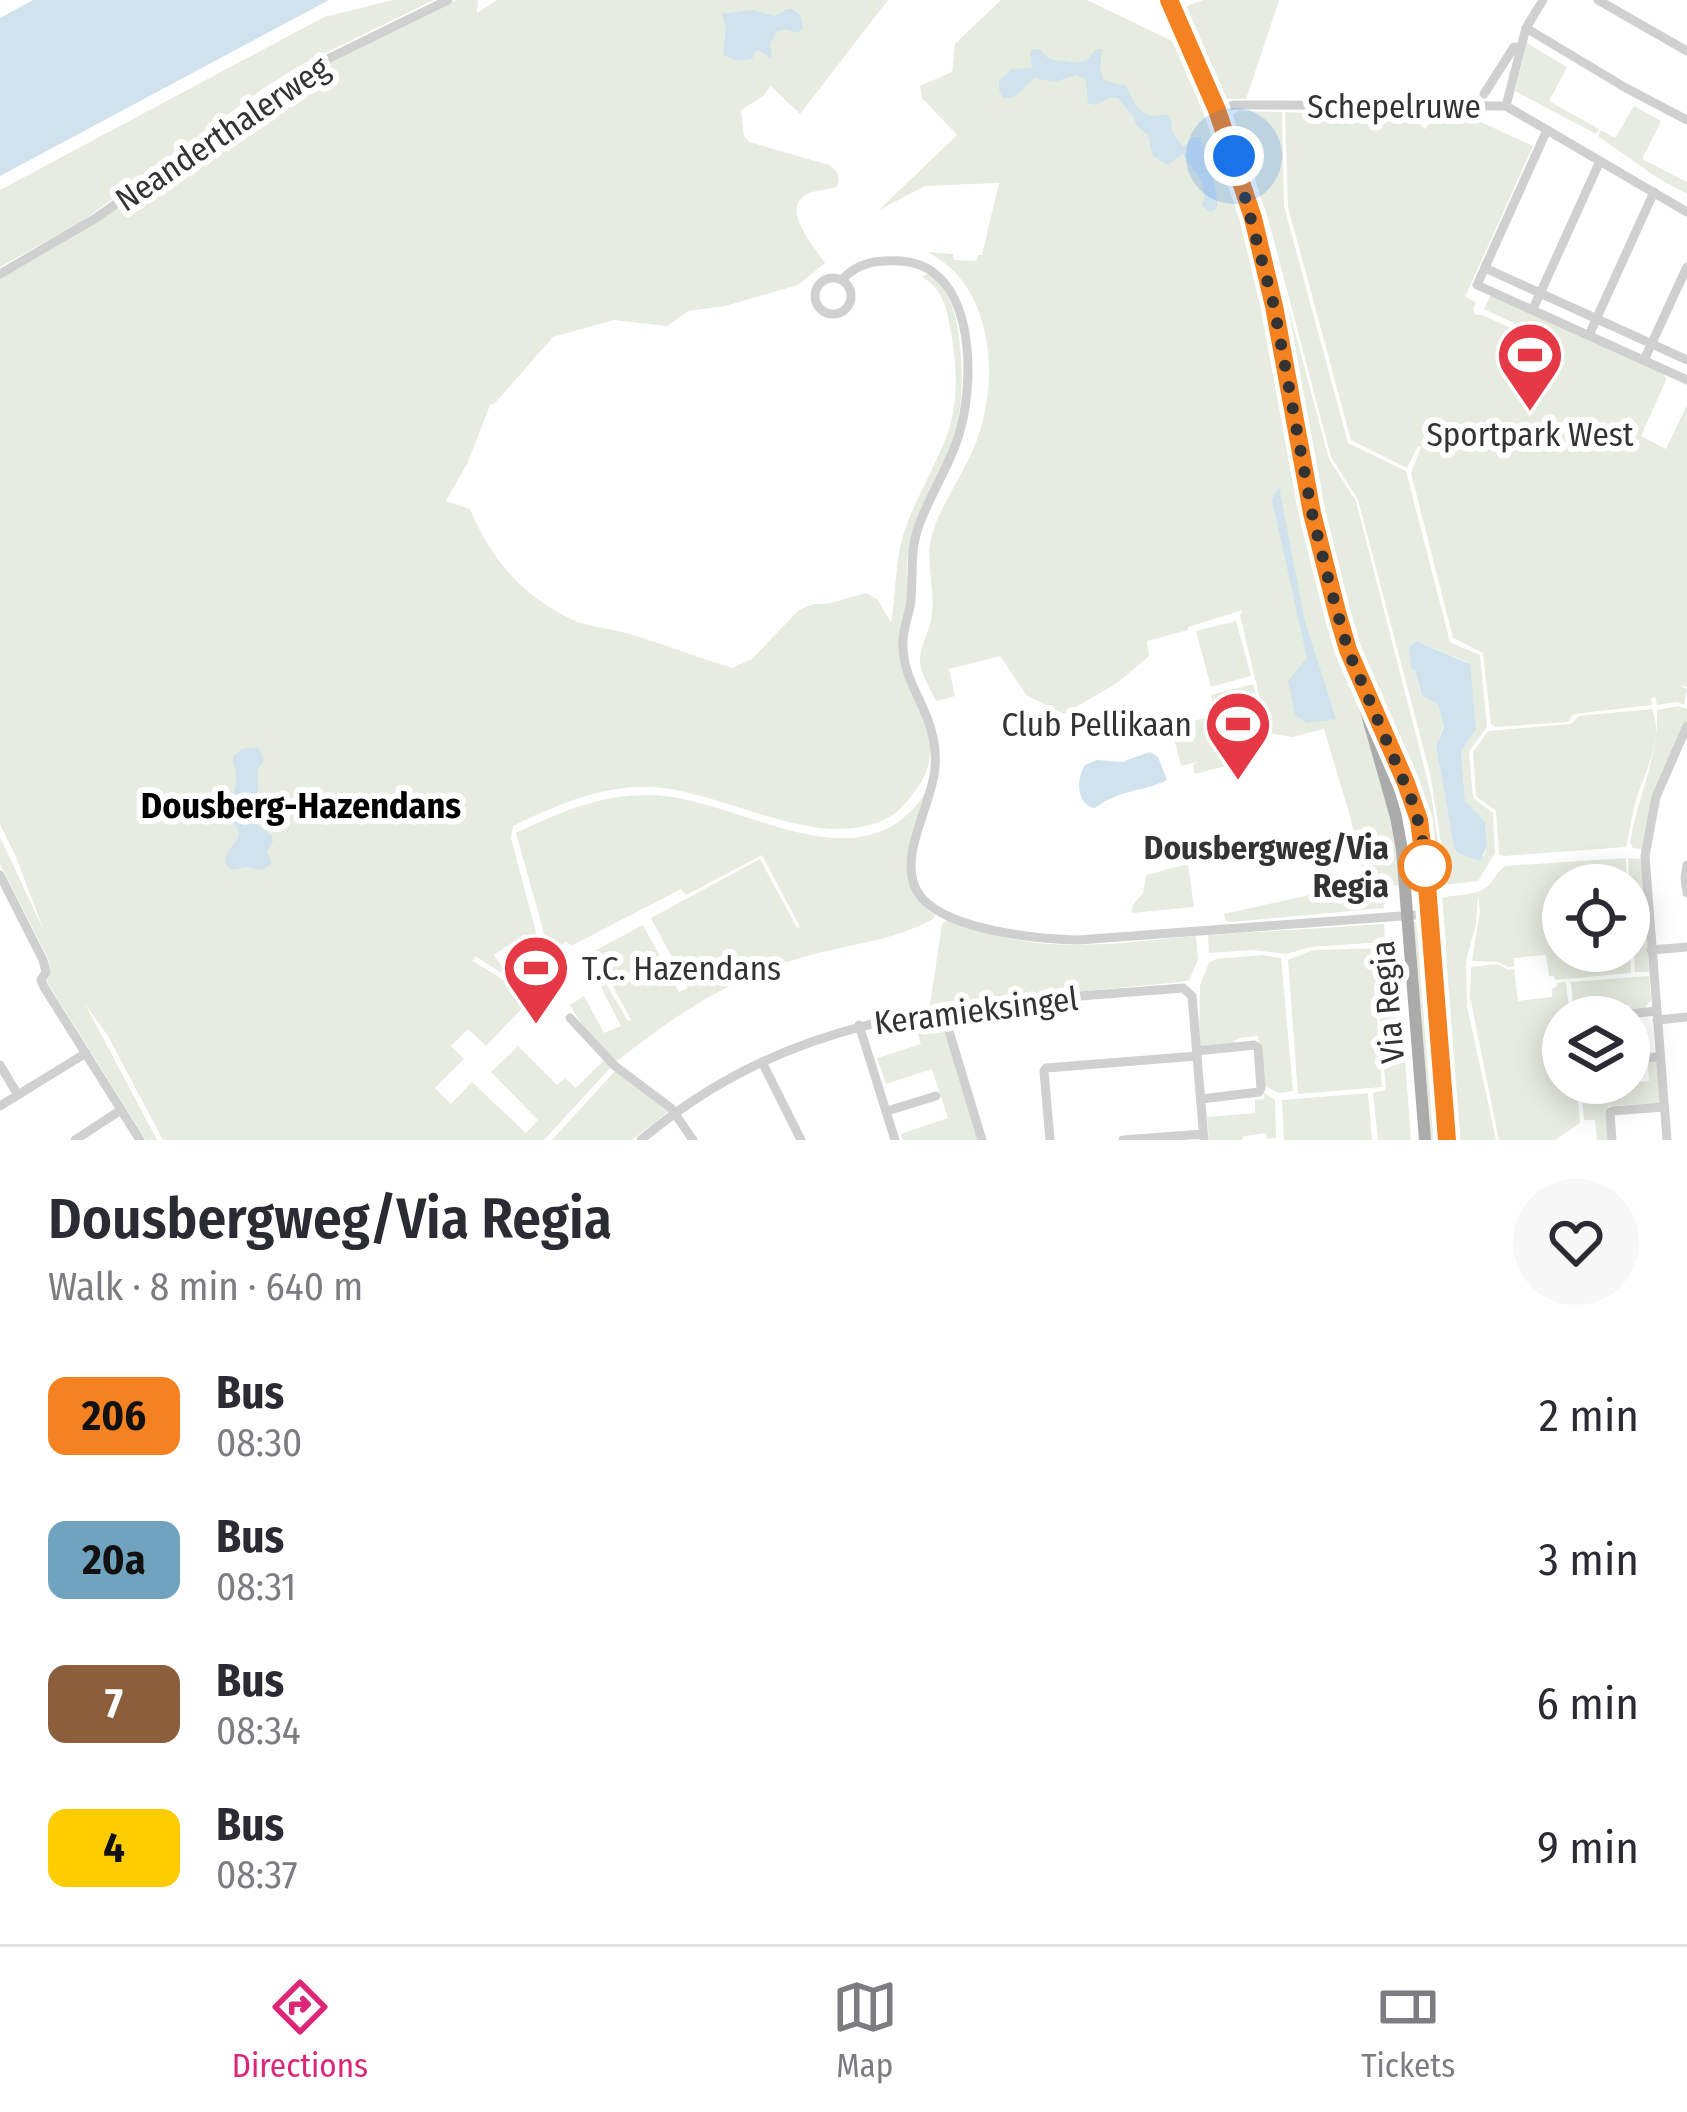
<!DOCTYPE html>
<html lang="en">
<head>
<meta charset="utf-8">
<style>
	:root { --surface:#fff; --page:#f7f7f7; --text:#2b2b33; --muted:#7c7c81; --line:#e1e1e2; --accent:#db2777 }
	body { margin:0; font-family:"Fira Sans Condensed",sans-serif; background:var(--page); color:var(--text); height:100vh; display:flex; flex-direction:column; font-size:45px; white-space:nowrap }
	* { box-sizing:border-box; margin:0 }
	p { font-size:39px; color:var(--muted) }
	.icon { flex:none; width:66px; height:66px; fill:none; stroke:currentColor; stroke-width:2; stroke-linecap:round; stroke-linejoin:round }
	.map { position:relative; height:1140px; overflow:hidden }
	.sheet { display:flex; flex-direction:column; background:var(--surface); flex:1 }
	.sheet>* { flex:none }
	.badge { padding:0 24px; border-radius:18px; font-size:42px; line-height:78px }
	.tools { position:absolute; left:1542px; top:864px; display:grid; gap:24px }
	.tools a { display:grid; place-items:center; width:108px; height:108px; border-radius:50%; background:var(--surface); box-shadow:0 6px 30px #0003; font-size:60px }
	.you { position:absolute; width:60px; height:60px; margin:-30px; border:9px solid #fff; border-radius:50%; background:#1a73e8; box-shadow:0 0 0 18px #1a73e833 }
	.map>.badge { position:absolute; translate:-50% -50%; box-shadow:0 0 0 6px #fff }
	.round { display:grid; place-items:center; flex:none; width:126px; height:126px; border-radius:63px; background:var(--page) }
	.summary { display:flex; align-items:center; justify-content:space-between; height:204px; padding:0 48px }
	h1 { font-size:57px; font-weight:600; line-height:90px }
	ul { padding:0; list-style:none }
	li { display:flex; align-items:center; gap:36px; height:144px; padding:0 48px }
	li div { flex:1 }
	li b { display:block; font-size:45px }
	li em { font-style:normal }
	li .badge { min-width:132px; font-weight:700; text-align:center }
	.tabs { display:flex; justify-content:space-around; align-items:center; height:168px; border-top:3px solid var(--line); background:var(--surface); font-size:33px; color:var(--muted) }
	.tabs a { display:grid; justify-items:center; gap:6px }
	.tabs .current { color:var(--accent) }
	.map>svg:first-child { display:block }
	.green { fill:#e6ecdf; fill-rule:evenodd }
	.water { fill:#cfe2ee }
	.lines { fill:none; stroke-linecap:round; stroke-linejoin:round }
	.minor { stroke:#d0d0d0; stroke-width:9 }
	.major { stroke:#ababab; stroke-width:12 }
	.line-casing { stroke:#fff; stroke-width:27 }
	.line { stroke:#f58220; stroke-width:18 }
	.walk { stroke:#333; stroke-width:12; stroke-dasharray:0 21.6 }
	.stop-dot { fill:#fff; stroke:#f58220; stroke-width:6 }
	.labels { text-anchor:middle; stroke-width:12; stroke-linejoin:round; paint-order:stroke }
	.street-label { font-size:33px; fill:#333; stroke:#fff }
	.poi-label { font-size:33px; fill:#333; stroke:#fff }
	.stop-label { font-size:33px; font-weight:bold; fill:#333; stroke:#fff; text-anchor:end }
	.neighbourhood-label { font-size:36px; font-weight:bold; fill:#000; stroke:#fff }
</style>
</head>
<body>
<div class="map">
<svg width="1687" height="1140" viewBox="0 0 1687 1140">
	<rect width="100%" height="100%" fill="#fff"/>
	<g class="green">
		<path d="M393,0H434L299,66L264,88L81,222L0,267V190L324,17Z"/>
		<path d="M456,0H478L477,13L497,0H888L800,114L771,86L763,96L741,110L744,136L749,142L829,165C837,170 842,178 836,187C827,190 815,190 807,194C779,209 815,247 825,263L798,285L725,306L688,311L667,326L614,320L553,337L495,403L490,405L468,462L446,501L470,509C492,561 525,600 578,622C595,628 615,629 633,635C666,645 699,658 732,668L752,659L799,610L813,604H827L866,593L878,600L891,623C896,596 895,564 902,539C913,502 934,470 947,435C959,402 957,366 951,332C947,309 943,289 922,277L929,273C949,289 956,312 959,337C968,410 955,438 929,504C922,520 912,538 908,555C905,569 908,586 907,600C905,612 899,625 900,636C900,644 905,654 908,662C922,705 946,751 916,790C908,800 901,810 891,816C822,856 726,791 652,787C602,785 557,805 513,826L511,838L542,955L525,934L494,955L511,979L475,956L473,961L532,998L486,1046L468,1029L451,1046L464,1059L435,1088L451,1104L472,1082L526,1133L538,1120L491,1072L518,1046L557,1085L565,1078L576,1088L604,1060L611,1067L544,1140H163L108,1036L85,1004L157,1140H146L47,982L50,968L48,958L0,864V837L44,931L16,857L0,824V279L55,247L304,75Z"/>
		<path d="M1001,0H1087L1176,43L1209,125L1219,121L1253,237L1276,335L1308,511L1394,822L1402,885L1378,887L1364,876L1350,816L1324,729L1292,737L1268,733L1240,615L1243,610L1188,627V630L1147,641L1149,656L1117,683L1064,714L1026,695L1000,656L949,669L955,696L936,701C930,688 919,672 920,658C921,643 931,629 932,614C935,586 924,559 933,531C944,499 965,472 977,440C1000,377 993,284 927,252L953,254L954,260L976,261L978,255H982L999,183L925,186L879,210L957,135L922,98L920,86L952,72L955,44Z"/>
		<path d="M1203,0H1279L1246,99H1224L1215,85L1185,7Z"/>
		<path d="M1527,43L1567,67L1549,101L1599,129L1596,134L1515,91Z"/>
		<path d="M1634,106L1661,121L1642,159L1687,182V194L1656,177L1598,136L1601,130L1615,138Z"/>
		<path d="M1238,111L1282,112L1284,206L1348,443L1406,471L1450,642L1480,655L1487,727L1469,751L1473,798L1493,813L1495,853L1478,881L1444,885L1440,881L1442,849L1430,773L1358,500L1331,457L1269,222L1240,133L1231,116ZM1416,641L1467,662L1476,730L1461,751L1465,800L1485,822L1487,846L1484,856L1454,848L1436,746L1444,725L1438,704L1421,695L1415,671L1411,667L1409,647Z"/>
		<path d="M1285,112L1414,118L1425,129L1434,118H1472L1533,146L1465,297L1476,302L1473,309L1476,315H1482L1558,349L1560,345L1484,309L1491,294L1664,373L1666,380L1641,436L1666,449L1687,405V687L1680,685L1687,689L1684,705L1678,702L1657,705L1655,697L1651,698L1652,705L1574,714L1568,722L1495,727L1491,724L1483,653L1453,638L1411,473L1421,447L1418,446L1407,468L1351,440L1288,207Z"/>
		<path d="M1228,117L1237,132L1264,216L1329,459L1356,501L1431,794L1440,854L1437,881L1431,882L1432,865H1428L1335,590L1226,120Z"/>
		<path d="M1236,621L1251,676L1211,687L1196,631Z"/>
		<path d="M1253,684L1267,741L1226,752L1211,695Z"/>
		<path d="M1678,706L1687,709V719L1661,775L1643,849L1633,848L1630,842C1638,796 1659,756 1657,710Z"/>
		<path d="M1652,709C1664,737 1646,769 1637,797C1632,813 1630,830 1626,847L1504,856L1499,854L1496,811L1476,796L1473,752L1488,731L1571,724L1579,716Z"/>
		<path d="M1212,716L1226,766L1195,774L1193,765L1197,762L1181,766L1171,727Z"/>
		<path d="M927,790C914,838 885,879 935,915L933,919C892,942 841,945 797,959C729,979 672,1017 617,1061C597,1045 582,1027 570,1005L584,996L604,1033L621,1026L601,987L606,984L628,1021L631,1020L594,951L643,925L679,992L688,988L651,918L760,859L797,928L800,927L762,855L686,895L681,889L571,946L566,941L561,946L562,953L551,958L516,833C558,813 599,795 647,795C737,794 862,896 927,790Z"/>
		<path d="M1626,858V885H1563V951H1629V925L1631,973L1555,980L1554,976H1549L1546,955L1514,958V967H1508L1498,962L1472,961L1480,911L1478,895L1476,924L1466,961L1467,1006L1496,1140H1456L1442,970L1446,942L1442,898C1454,894 1473,896 1484,889C1493,884 1496,872 1505,866Z"/>
		<path d="M1628,858L1642,859L1649,972H1635Z"/>
		<path d="M1188,864L1194,907L1132,913V906L1143,893L1146,875Z"/>
		<path d="M1362,883L1382,896L1384,908L1231,922L1226,921L1224,914Z"/>
		<path d="M948,920C973,928 997,937 1023,941C1079,950 1139,941 1196,936L1198,960L1189,980L1182,982L930,1005L942,924Z"/>
		<path d="M1414,921L1426,934L1445,1140H1427L1412,922Z"/>
		<path d="M1384,924L1385,942L1310,947L1287,954L1254,950L1209,953L1208,935Z"/>
		<path d="M1386,948L1388,970L1386,997L1377,1017L1382,1087L1298,1094L1288,960L1313,950Z"/>
		<path d="M1390,948L1398,967L1411,1140H1378L1373,1093L1386,1090L1380,1020L1388,1001L1392,972Z"/>
		<path d="M1263,955L1281,958L1293,1091L1279,1093L1263,1085L1258,1036L1238,1038L1233,1044L1202,1047L1199,1044L1200,985L1209,963L1217,959Z"/>
		<path d="M1498,964L1508,970L1514,969L1518,1001L1552,997V989L1557,986V983L1566,982L1570,1017H1563V1083H1576L1580,1123L1555,1140H1499L1470,997L1471,967Z"/>
		<path d="M1649,976L1651,1000L1644,1009L1631,1010L1629,1005L1598,1007V1017H1574L1571,982Z"/>
		<path d="M940,1013L978,1140H903L901,1134L948,1118L932,1069L886,1084L877,1058L921,1044L913,1018Z"/>
		<path d="M1648,1062H1657L1660,1103L1608,1106L1610,1140H1597L1595,1120H1584L1581,1083H1603L1604,1085L1649,1081Z"/>
		<path d="M615,1071L669,1111L632,1140H552Z"/>
		<path d="M1264,1093L1275,1100L1276,1138L1267,1139L1266,1133L1244,1136L1242,1140H1209L1207,1117L1255,1113V1100L1264,1099Z"/>
		<path d="M1368,1093L1372,1140H1284L1282,1100Z"/>
	</g>
	<g class="water">
		<path d="M33,0H329L0,176V18Z"/>
		<path d="M787,9H793L800,15L803,29L796,33L786,29L777,31L770,44L772,59L757,49L752,59C740,61 733,62 723,54L726,28L722,14L752,10L775,16Z"/>
		<path d="M1032,49L1041,50C1049,62 1052,59 1065,61C1081,64 1086,63 1096,49H1102L1100,68L1103,80L1126,86C1136,106 1141,121 1167,114L1171,120L1172,132L1183,147L1194,137H1201C1204,161 1219,184 1217,209L1210,212L1202,205C1211,181 1192,172 1183,154L1167,165L1153,156L1148,135L1137,126L1133,116L1118,98L1110,97L1096,105L1088,103L1086,79L1076,75L1054,82L1035,78C1024,85 1018,101 1003,98L999,89V81L1012,69L1032,68L1030,54Z"/>
		<path d="M1279,486L1304,618L1336,719L1307,723L1295,715L1288,681L1307,658L1272,500Z"/>
		<path d="M1416,641L1470,664L1476,730L1461,751L1465,800L1485,822L1487,846L1480,861L1459,853L1454,848L1436,746L1444,727L1438,704L1422,696L1415,671L1411,668L1409,647Z"/>
		<path d="M258,747L264,760L257,771L258,790L251,809L254,822L272,836L273,841L267,852L272,863L262,870L246,867L231,870C217,857 234,848 239,835C234,809 213,820 193,811L191,805L196,802C216,805 237,806 236,778C236,770 233,763 233,756L242,749Z"/>
		<path d="M1150,752L1158,757L1167,780C1141,793 1122,788 1095,808C1076,806 1076,778 1085,765L1097,760L1122,762Z"/>
	</g>
	<g class="lines">
		<g class="minor">
			<path d="M1598,0L1687,51"/>
			<path d="M1526,28L1626,88L1687,120"/>
			<path d="M1484,94L1514,47L1520,48"/>
			<path d="M1506,106L1526,28L1543,0"/>
			<path d="M1217,110L1233,105H1249L1506,106L1687,212"/>
			<path d="M1547,130L1477,285L1687,380"/>
			<path d="M1485,268L1687,360"/>
			<path d="M0,274L96,218L301,72L448,0"/>
			<circle cx="833" cy="296" r="18"/>
			<path d="M842,280C857,262 878,260 900,261C974,265 975,374 961,427C952,463 930,493 918,528C910,552 913,576 911,600C909,616 902,630 903,645C903,689 939,714 935,767C933,804 897,856 917,891C939,930 1037,939 1078,940L1429,914"/>
			<path d="M1533,309L1600,161"/>
			<path d="M1589,335L1654,192"/>
			<path d="M1644,360L1687,267"/>
			<path d="M1687,865L1685,878L1687,893"/>
			<path d="M0,875L43,960L46,972L41,980L44,987L140,1140"/>
			<path d="M1651,950L1687,947"/>
			<path d="M942,1008L982,1140"/>
			<path d="M1602,1017L1656,1011"/>
			<path d="M570,1018L615,1066L671,1108L693,1140"/>
			<path d="M1657,1020L1687,1017"/>
			<path d="M859,1025L895,1140"/>
			<path d="M1197,1051L1254,1045L1258,1048L1261,1088L1259,1092L1201,1099"/>
			<path d="M1629,1059L1660,1057"/>
			<path d="M762,1062L801,1140"/>
			<path d="M0,1065L18,1095"/>
			<path d="M0,1106L86,1053"/>
			<path d="M887,1111L936,1096"/>
			<path d="M75,1140L121,1110"/>
			<path d="M641,1140C805,1001 982,1005 1183,988L1192,996L1204,1140"/>
			<path d="M1050,1140L1044,1071L1046,1068L1197,1056"/>
			<path d="M1123,1140L1203,1134"/>
			<path d="M1612,1140L1610,1113L1612,1111L1664,1107"/>
			<path d="M1667,1140L1645,856L1656,797L1687,726"/>
		</g>
		<g class="major">
			<path d="M1169,0L1217,110L1253,218L1274,306L1322,555L1396,817L1402,850L1425,1140"/>
			<path d="M1368,697L1406,783L1422,835L1447,1140"/>
		</g>
	</g>
	<g class="lines">
		<g class="line-casing">
			<path id="line" d="M1169,0L1217,110L1253,218L1274,306L1312,513L1337,612L1348,650L1406,783L1419,820L1427,885L1447,1140"/>
		</g>
		<use href="#line" class="line"/>
		<path class="walk" d="M1234,156L1274,306L1312,513L1330,586L1348,650L1413,803L1422,835L1425,866"/>
	</g>
	<defs>
		<g id="stadium-pin" transform="scale(3.45)"><path d="M0 17L-7.5 6A9.5 9.5 0 1 1 7.5 6Z" fill="#e63946" stroke="#fff"/><path d="M0-5a6.5 5 0 1 0 0 10a6.5 5 0 1 0 0-10ZM-3.5-1.8h7v3.6h-7Z" fill="#fff"/></g>
	</defs>
	<g fill-rule="evenodd">
		<use href="#stadium-pin" x="1530" y="355"/>
		<use href="#stadium-pin" x="1238" y="724"/>
		<use href="#stadium-pin" x="536" y="968"/>
	</g>
	<circle class="stop-dot" cx="1425" cy="866" r="24"/>
	<g class="labels">
		<g class="street-label">
			<text x="1394" y="118">Schepelruwe</text>
			<text transform="translate(222 133) rotate(-34)" y="12">Neanderthalerweg</text>
			<text transform="translate(1387 1002) rotate(-95)" y="12">Via Regia</text>
			<text transform="translate(976 1010) rotate(-7)" y="12">Keramieksingel</text>
		</g>
		<g class="poi-label">
			<text x="1530" y="446">Sportpark West</text>
			<text x="1192" y="736" text-anchor="end">Club Pellikaan</text>
			<text x="582" y="980" text-anchor="start">T.C. Hazendans</text>
		</g>
		<g class="stop-label">
			<text x="1389" y="859">Dousbergweg/Via<tspan x="1389" dy="38">Regia</tspan></text>
		</g>
		<g class="neighbourhood-label">
			<text x="301" y="818">Dousberg-Hazendans</text>
		</g>
	</g>
</svg>
<div class="tools">
<a><svg class="icon" aria-label="locate" viewBox="0 0 24 24"><circle cx="12" cy="12" r="6"/><path d="M12 2v4M12 18v4M2 12h4M18 12h4"/></svg></a>
<a><svg class="icon" aria-label="layers" viewBox="0 0 24 24"><path d="M12 4l9 5-9 5-9-5zM3 14l9 5 9-5"/></svg></a>
</div>
<div class="you" style="left:1234px;top:156px"></div>
</div>
<section class="sheet">
<div class="summary"><div><h1>Dousbergweg/Via Regia</h1><p>Walk · 8 min · 640 m</p></div><a class="round"><svg class="icon" aria-label="heart" viewBox="0 0 24 24"><path d="M12 20l-8-8c-3-5 5-10 8-4 3-6 11-1 8 4z"/></svg></a></div>
<ul>
<li><span class="badge" style="background:#f58220;color:#111">206</span><div><b>Bus</b><p>08:30</p></div><em>2 min</em></li>
<li><span class="badge" style="background:#70a3bd;color:#111">20a</span><div><b>Bus</b><p>08:31</p></div><em>3 min</em></li>
<li><span class="badge" style="background:#8b5e3c;color:#fff">7</span><div><b>Bus</b><p>08:34</p></div><em>6 min</em></li>
<li><span class="badge" style="background:#fc0;color:#111">4</span><div><b>Bus</b><p>08:37</p></div><em>9 min</em></li>
</ul>
</section>
<nav class="tabs">
<a class="current"><svg class="icon" aria-label="directions" viewBox="0 0 24 24"><path d="M12 3l9 9-9 9-9-9zM9 14v-3h6M13 9l2 2-2 2"/></svg>Directions</a>
<a><svg class="icon" aria-label="map" viewBox="0 0 24 24"><path d="M3 6l6-2 6 2 6-2v14l-6 2-6-2-6 2zM9 4v14M15 6v14"/></svg>Map</a>
<a><svg class="icon" aria-label="tickets" viewBox="0 0 24 24"><path d="M3 7h18v10H3zM15 7v10"/></svg>Tickets</a>
</nav>
</body>
</html>
